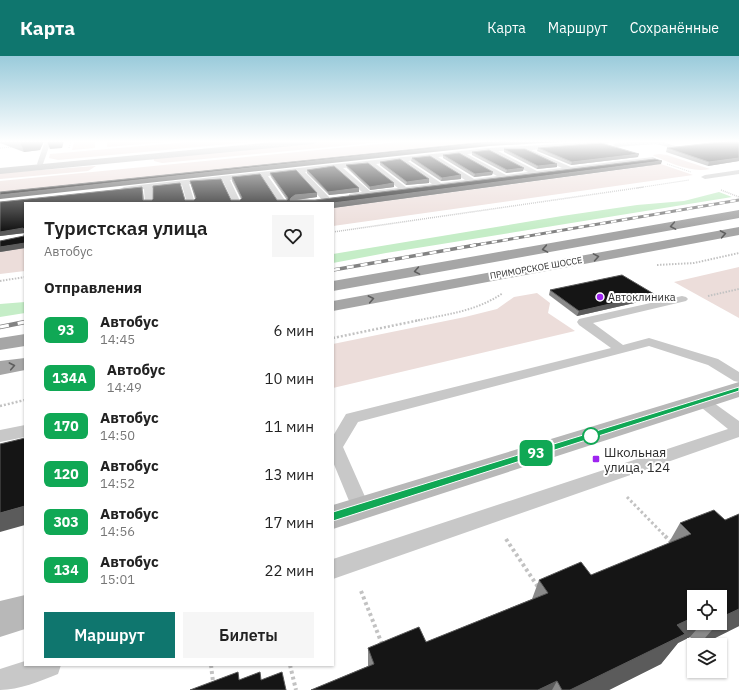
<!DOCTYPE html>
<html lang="ru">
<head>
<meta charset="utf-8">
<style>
	:root { --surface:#fff; --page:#f6f6f6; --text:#222; --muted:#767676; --accent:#0f766e }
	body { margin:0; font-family:"IBM Plex Sans",sans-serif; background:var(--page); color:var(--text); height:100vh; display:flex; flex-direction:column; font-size:15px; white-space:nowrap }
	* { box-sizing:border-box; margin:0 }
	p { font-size:13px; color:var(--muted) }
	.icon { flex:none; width:22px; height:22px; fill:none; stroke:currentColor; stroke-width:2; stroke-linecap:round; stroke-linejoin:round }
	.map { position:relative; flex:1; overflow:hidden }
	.side { position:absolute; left:24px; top:146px; width:310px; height:464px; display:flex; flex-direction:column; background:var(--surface); border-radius:0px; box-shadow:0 1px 3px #0004 }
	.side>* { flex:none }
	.badge { padding:0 8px; border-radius:6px; font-size:14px; line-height:26px }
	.buttons { position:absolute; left:687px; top:534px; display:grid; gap:8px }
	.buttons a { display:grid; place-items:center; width:40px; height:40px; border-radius:0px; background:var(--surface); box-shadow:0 1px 3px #0004; font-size:20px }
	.map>.badge { position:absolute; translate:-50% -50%; box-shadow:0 0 0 2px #fff }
	h2 { padding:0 20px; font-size:15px; line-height:36px }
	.round { display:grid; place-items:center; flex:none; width:42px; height:42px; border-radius:0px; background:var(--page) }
	.headline { display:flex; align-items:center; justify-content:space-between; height:68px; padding:0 20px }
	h1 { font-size:19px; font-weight:600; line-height:30px }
	.action { display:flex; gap:8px; margin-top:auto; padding:8px 20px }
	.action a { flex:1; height:46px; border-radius:0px; background:var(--accent); color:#fff; font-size:16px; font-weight:600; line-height:46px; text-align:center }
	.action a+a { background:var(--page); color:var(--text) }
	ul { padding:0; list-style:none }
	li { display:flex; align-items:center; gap:12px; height:48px; padding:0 20px }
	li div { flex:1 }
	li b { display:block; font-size:15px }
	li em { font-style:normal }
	li .badge { min-width:44px; font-weight:700; text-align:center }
	header { display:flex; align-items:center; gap:24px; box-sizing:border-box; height:56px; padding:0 20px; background:var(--accent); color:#fff }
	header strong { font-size:19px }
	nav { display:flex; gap:22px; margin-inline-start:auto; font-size:14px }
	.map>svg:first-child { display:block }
	.green { fill:#ecddda }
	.water { fill:#c5edc7 }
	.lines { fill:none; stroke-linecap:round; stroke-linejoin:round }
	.path-far5 { stroke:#c2c2c2; stroke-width:1; stroke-dasharray:1 1; stroke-linecap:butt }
	.path-far4 { stroke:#c2c2c2; stroke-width:1.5; stroke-dasharray:1 1; stroke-linecap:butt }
	.path-far3 { stroke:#c2c2c2; stroke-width:2; stroke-dasharray:1.5 1.5; stroke-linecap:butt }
	.path-far2 { stroke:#c2c2c2; stroke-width:2.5; stroke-dasharray:2 2; stroke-linecap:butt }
	.path-far1 { stroke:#c2c2c2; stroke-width:3; stroke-dasharray:2.5 2.5; stroke-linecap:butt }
	.path { stroke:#c2c2c2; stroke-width:4; stroke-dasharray:3 3; stroke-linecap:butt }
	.lane { fill:#c8c8c8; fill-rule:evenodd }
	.secondary { fill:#b8b8b8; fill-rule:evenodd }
	.primary { fill:#a6a6a6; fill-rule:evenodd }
	.rail-far2-casing { stroke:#838383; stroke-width:3 }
	.rail-far1-casing { stroke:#838383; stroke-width:3.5 }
	.rail-casing { stroke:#838383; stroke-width:4.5 }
	.rail-far2 { stroke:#fff; stroke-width:2; stroke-dasharray:5.5; stroke-linecap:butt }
	.rail-far1 { stroke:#fff; stroke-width:2.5; stroke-dasharray:7; stroke-linecap:butt }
	.rail { stroke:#fff; stroke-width:3; stroke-dasharray:9; stroke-linecap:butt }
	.wall { fill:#8a8a8a; fill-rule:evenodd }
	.shaded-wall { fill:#5b5b5b }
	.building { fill:#151515; stroke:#5b5b5b }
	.oneway { stroke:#5e5e5e }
	.line { fill:#10a855; stroke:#fff }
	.poi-dot { fill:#9e25f0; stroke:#fff; stroke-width:1.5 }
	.stop-dot { fill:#fff; stroke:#10a855; stroke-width:2 }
	.labels { text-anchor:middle; stroke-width:4; stroke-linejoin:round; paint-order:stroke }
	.far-street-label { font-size:9px; fill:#2e2e2e; stroke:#fff }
	.poi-label { font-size:11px; fill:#2e2e2e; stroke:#fff; text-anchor:start }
	.near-poi-label { font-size:13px; fill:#2e2e2e; stroke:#fff; text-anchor:start }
</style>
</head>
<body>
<header>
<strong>Карта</strong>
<nav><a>Карта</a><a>Маршрут</a><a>Сохранённые</a></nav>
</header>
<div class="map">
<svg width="739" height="634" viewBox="0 0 739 634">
	<rect width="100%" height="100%" fill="#fff"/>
	<g class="green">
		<path d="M77,85H95V92L72,94L74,86Z"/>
		<path d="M107,85H179L107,91Z"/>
		<path d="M199,85H261L58,104L49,102L50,98Z"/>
		<path d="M330,85H393L162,107L154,105V103L189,98Z"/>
		<path d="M409,85H540L0,139V125Z"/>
		<path d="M659,98L667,99L710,113C691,117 671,107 654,100L653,99Z"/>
		<path d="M652,105L693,119L333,170V152L648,110Z"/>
		<path d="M96,110L88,115L0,123V117Z"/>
		<path d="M25,192V215L0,218V196Z"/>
		<path d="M739,211V262L674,226Z"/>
		<path d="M537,237L550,247L548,257L575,275L333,332V288L465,261L497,253L514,241Z"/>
	</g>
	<g class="water">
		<path d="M719,136L732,141L386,197L333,207V198L562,160L637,149L684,145Z"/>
		<path d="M25,246V257L0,261V248Z"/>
	</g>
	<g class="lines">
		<g class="path-far5">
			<path d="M0,92L13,91"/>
			<path d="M69,92L71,85"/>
			<path d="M667,108L691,116"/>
			<path d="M637,132L689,124"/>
		</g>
		<g class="path-far4">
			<path d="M721,134L739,141"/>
			<path d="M333,176L644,131"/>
		</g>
		<g class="path-far3">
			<path d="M657,209L694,207L739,197"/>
			<path d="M0,225L25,221"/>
			<path d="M708,240L739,233"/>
			<path d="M415,265C447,258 475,256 503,237"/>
		</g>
		<g class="path-far2">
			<path d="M333,282L420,264"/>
			<path d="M0,350L25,344"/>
		</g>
		<path class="path-far1" d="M627,441L666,481"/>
		<g class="path">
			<path d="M665,480L671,486"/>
			<path d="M506,483L538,531"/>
			<path d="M361,535L382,588"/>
			<path d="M211,609L214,634"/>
			<path d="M290,609L296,634"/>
		</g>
		<g class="lane">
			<path d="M45,85H51L43,108L38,109L37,108Z"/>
			<path d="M609,85V87L607,88L531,94L571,111L653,101L656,103L653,105L352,142H349V138L362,136L336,112L305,116L329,141V145H323L298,117L268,120L287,147H279L261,120L230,124L241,147H233L223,125L189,128L195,147H187L182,129L152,132L153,147H145L144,133L124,135L120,133L124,131L148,128L489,92ZM524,94L525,95L562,112L537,115L498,95ZM489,96L528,116L506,119L467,98ZM459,99L497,120L474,123L438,101ZM430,102L465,124L441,127L408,105ZM400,105L432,128L406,131L376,108ZM369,109L398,132L370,135L343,112Z"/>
			<path d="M646,85H659L679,91L676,93L656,88L616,91L613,89L616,87Z"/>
			<path d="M739,114V118L705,123L701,121L705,119Z"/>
			<path d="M682,240L686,241L688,243L686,245L593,267L623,289L649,282L718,303L739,316V326L734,325L708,309L649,290L358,366L343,391L370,452L368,457L361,460L354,457L333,406V380L346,358L611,292L579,269L577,266L579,263Z"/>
			<path d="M702,340L707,342L739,365V381L333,523V503L728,373L697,348L695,345L697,342Z"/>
			<path d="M25,369V381L0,386V374Z"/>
			<path d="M25,605V609H61L58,618C40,625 19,634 0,634V613Z"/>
		</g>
		<g class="secondary">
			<path d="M284,85H318L313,88L0,118V112Z"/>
			<path d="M739,326V341L333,473V449Z"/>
			<path d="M25,539V573L0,581V545Z"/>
		</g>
		<g class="primary">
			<path d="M739,154V162L333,235V225Z"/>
			<path d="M739,171V179L333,255V245Z"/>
			<path d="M25,278V290L0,294V282Z"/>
			<path d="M25,302V314L0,319V305Z"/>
		</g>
		<g class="rail-far2-casing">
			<path id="rail-far2" d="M470,190L739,144"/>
		</g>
		<g class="rail-far1-casing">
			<path id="rail-far1" d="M333,214L476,189"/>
		</g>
		<g class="rail-casing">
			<path id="rail" d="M0,271L25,266"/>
		</g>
		<use href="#rail-far2" class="rail-far2"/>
		<use href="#rail-far1" class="rail-far1"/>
		<use href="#rail" class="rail"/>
	</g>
	<g class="wall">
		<path d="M0,85H44L40,94L24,96L0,87Z"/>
		<path d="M739,85V105L708,110L666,96L667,92Z"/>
		<path d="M538,92L638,101L571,109L537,95Z"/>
		<path d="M504,93L557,111L537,113L504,96Z"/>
		<path d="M472,96L523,115L506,117L472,99Z"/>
		<path d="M443,99L493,116L492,119L474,121L443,102Z"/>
		<path d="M412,102L461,119V123L441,125L411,105Z"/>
		<path d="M380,106L429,123V127L406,129L380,109Z"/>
		<path d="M661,108L333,152L25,147V192L0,196L24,180V177L0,180V146L143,135L144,144H194L195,143L190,125L231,144H240L241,143L232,125V121L277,144H287L271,121L270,117L317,141L295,144H315Z"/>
		<path d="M346,109L394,131L370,134L347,112Z"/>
		<path d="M307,114L359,132V136L329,139L307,117Z"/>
		<path d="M550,234L652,243L577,260L549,239Z"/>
		<path d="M739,458V570L701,589H697L690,581L678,587L661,608L609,634H311L368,610V592L426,586L532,543L539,524L591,519L668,488L680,467L725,464ZM720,541V567H694Z"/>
	</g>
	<g class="shaded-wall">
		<path d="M20,85H44L40,94L24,96Z"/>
		<path d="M47,85H64L62,92L50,93Z"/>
		<path d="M526,85H577L489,90L369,103L0,143V139L369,99L489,87Z"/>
		<path d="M639,98L638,101L571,109L572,106Z"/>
		<path d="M739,102V105L708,110L709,106Z"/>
		<path d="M662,105L661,108L333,152V147Z"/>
		<path d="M557,108V111L537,113L538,110Z"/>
		<path d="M524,112L523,115L506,117L507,114Z"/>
		<path d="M493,116L492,119L474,121L475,118Z"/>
		<path d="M461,119V123L441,125L442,122Z"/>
		<path d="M429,123V127L406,129L407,126Z"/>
		<path d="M394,127V131L370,134V131Z"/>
		<path d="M359,132V136L329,139L328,136Z"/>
		<path d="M317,137V141L296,144L291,146L290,144L291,142L295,139Z"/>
		<path d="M23,172L25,177L0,180V176Z"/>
		<path d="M25,187V192L0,196V191Z"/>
		<path d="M654,238L652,243L577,260L579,255Z"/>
		<path d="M25,450V469L0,476V457Z"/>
		<path d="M739,553V570L701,589H699L718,567H720V564L724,560Z"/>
		<path d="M694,561V567H702L690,581L678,587L661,608L609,634H570L677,569Z"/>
		<path d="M557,625L552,634H538Z"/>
	</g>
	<g class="building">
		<path d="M501,85H526L489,87L369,99L0,139V136L485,86Z"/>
		<path d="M728,85H739V102L709,106L667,92Z"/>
		<path d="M601,87L639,98L572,106L538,92Z"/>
		<path d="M504,93H525L557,108L538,110Z"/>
		<path d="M489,94L524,112L507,114L472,96Z"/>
		<path d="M459,97L493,116L475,118L443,99Z"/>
		<path d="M430,100L461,119L442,122L412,102Z"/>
		<path d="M400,103L429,123L407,126L380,106Z"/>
		<path d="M655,103L662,105L333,147H25V187L0,191V185L24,180L25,174L23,172L0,176V146L142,131L143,144H152L153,143V130L180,127L185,144H194L196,142L190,125L221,123L231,144H240L242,142L232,121L260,118L277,144H287L288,142L270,117L296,114L317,137L295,139L291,142L290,144H315Z"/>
		<path d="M368,107L394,127L370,131L346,109Z"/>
		<path d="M334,110L359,132L328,136L307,114Z"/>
		<path d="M622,219L654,238L579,255L550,234Z"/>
		<path d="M25,382V450L0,457V388Z"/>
		<path d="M714,454L725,464L739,458V553L724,560L720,556V541H694V561L677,569L685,578L570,634H562L557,625L538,634H311L374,608L368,592L419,571L426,586L548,537L539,524L581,506L591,519L691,478L680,467Z"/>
		<path d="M238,616L239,624L260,616L261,624L282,616L286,634H190Z"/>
	</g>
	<defs><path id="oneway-chevron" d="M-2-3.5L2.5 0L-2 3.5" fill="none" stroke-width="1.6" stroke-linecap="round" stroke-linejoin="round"/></defs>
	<g class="oneway">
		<use href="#oneway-chevron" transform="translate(673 170) rotate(170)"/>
		<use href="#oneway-chevron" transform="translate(723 178) rotate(-10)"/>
		<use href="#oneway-chevron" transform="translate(545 193) rotate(170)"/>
		<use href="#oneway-chevron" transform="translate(596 201) rotate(-10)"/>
		<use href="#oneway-chevron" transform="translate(417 215) rotate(170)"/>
		<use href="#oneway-chevron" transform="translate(371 243) rotate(-11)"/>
		<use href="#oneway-chevron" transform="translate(12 310) rotate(-11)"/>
	</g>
	<linearGradient id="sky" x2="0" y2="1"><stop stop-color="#9acbdb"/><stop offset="0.49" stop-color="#fff"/><stop offset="1" stop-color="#fff" stop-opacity="0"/></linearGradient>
	<rect width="739" height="174" fill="url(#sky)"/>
	<path class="line" d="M739,331V335L333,465L329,464L328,461L329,458L333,456Z"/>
	<g class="poi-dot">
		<circle cx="600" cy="241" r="4"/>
		<rect x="592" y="399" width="8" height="8" rx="2"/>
	</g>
	<circle class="stop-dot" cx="591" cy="380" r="8"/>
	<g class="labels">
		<g class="far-street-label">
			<text transform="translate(536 212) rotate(-10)" y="3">ПРИМОРСКОЕ ШОССЕ</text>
		</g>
		<g class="poi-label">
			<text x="608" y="245">Автоклиника</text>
		</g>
		<g class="near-poi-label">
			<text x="604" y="401">Школьная<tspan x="604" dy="15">улица, 124</tspan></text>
		</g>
	</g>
</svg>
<div class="buttons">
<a><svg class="icon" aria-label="locate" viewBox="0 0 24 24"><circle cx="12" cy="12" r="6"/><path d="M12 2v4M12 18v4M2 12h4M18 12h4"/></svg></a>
<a><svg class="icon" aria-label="layers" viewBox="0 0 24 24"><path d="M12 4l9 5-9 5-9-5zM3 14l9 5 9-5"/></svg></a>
</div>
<b class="badge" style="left:536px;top:397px;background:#10a855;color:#fff">93</b>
<section class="side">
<div class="headline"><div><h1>Туристская улица</h1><p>Автобус</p></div><a class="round"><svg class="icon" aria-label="heart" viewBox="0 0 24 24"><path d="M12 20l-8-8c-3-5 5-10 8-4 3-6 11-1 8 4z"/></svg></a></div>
<h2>Отправления</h2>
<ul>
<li><span class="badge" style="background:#10a855;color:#fff">93</span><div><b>Автобус</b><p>14:45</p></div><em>6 мин</em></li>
<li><span class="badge" style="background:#10a855;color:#fff">134А</span><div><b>Автобус</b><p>14:49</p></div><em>10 мин</em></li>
<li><span class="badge" style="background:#10a855;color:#fff">170</span><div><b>Автобус</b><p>14:50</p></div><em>11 мин</em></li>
<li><span class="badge" style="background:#10a855;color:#fff">120</span><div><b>Автобус</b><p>14:52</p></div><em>13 мин</em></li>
<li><span class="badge" style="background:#10a855;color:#fff">303</span><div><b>Автобус</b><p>14:56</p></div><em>17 мин</em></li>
<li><span class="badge" style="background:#10a855;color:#fff">134</span><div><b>Автобус</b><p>15:01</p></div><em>22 мин</em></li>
</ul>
<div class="action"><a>Маршрут</a><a>Билеты</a></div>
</section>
</div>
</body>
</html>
